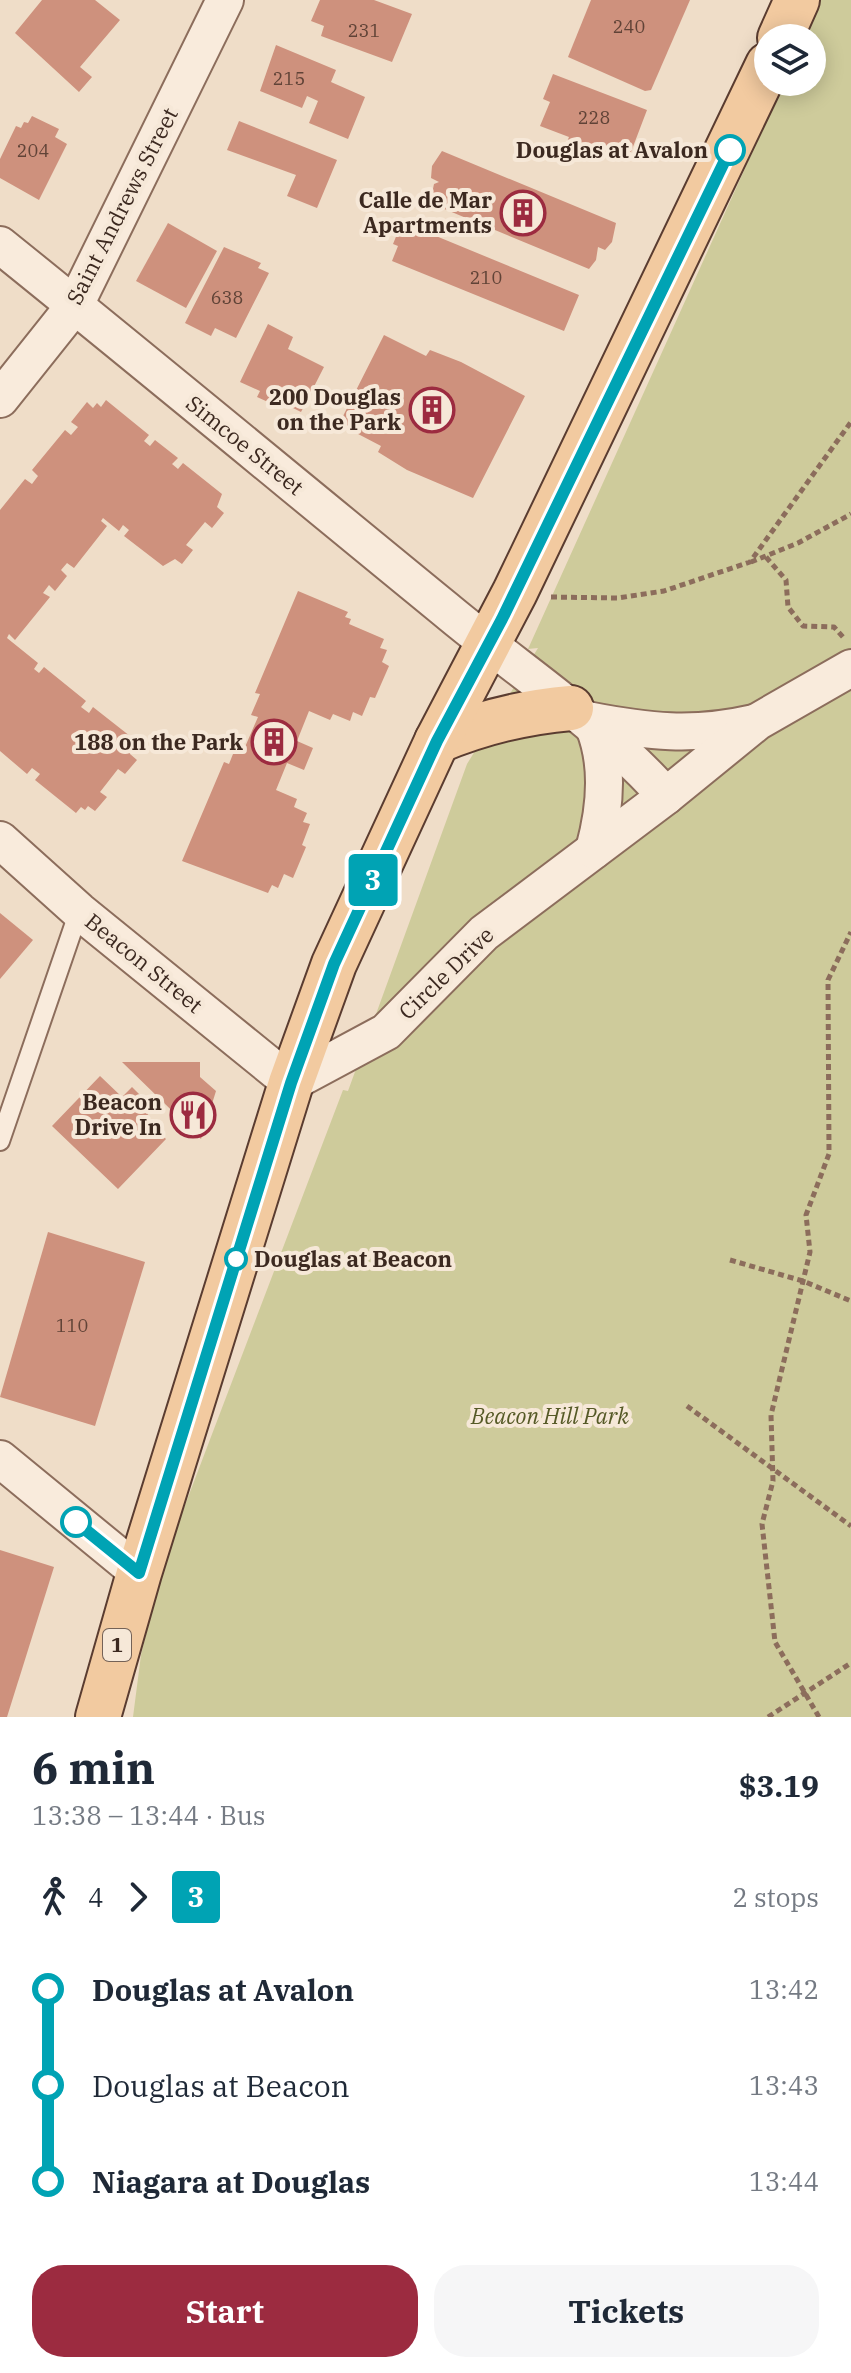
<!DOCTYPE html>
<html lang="en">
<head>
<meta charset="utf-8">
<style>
	:root { --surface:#fff; --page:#f6f6f7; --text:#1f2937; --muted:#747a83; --accent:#9c2b40 }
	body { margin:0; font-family:"IBM Plex Serif",serif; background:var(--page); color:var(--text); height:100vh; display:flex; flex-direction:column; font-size:30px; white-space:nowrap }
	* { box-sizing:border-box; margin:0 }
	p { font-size:26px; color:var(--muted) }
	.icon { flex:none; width:44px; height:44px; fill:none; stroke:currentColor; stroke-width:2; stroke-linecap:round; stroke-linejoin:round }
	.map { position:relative; height:1717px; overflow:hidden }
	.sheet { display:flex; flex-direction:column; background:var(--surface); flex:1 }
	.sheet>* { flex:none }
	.badge { padding:0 16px; border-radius:6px; font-size:28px; line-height:52px }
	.fabs { position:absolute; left:754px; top:24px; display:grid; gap:16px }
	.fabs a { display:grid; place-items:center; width:72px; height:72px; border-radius:50%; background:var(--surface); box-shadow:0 4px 20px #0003; font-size:40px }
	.map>.badge { position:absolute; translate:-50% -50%; box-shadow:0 0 0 4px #fff }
	.legs { display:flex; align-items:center; gap:12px; height:88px; padding:0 32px; font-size:26px }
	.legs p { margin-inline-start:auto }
	.summary { display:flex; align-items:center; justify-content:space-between; height:136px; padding:0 32px }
	h1 { font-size:44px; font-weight:700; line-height:60px }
	.primary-button { display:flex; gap:16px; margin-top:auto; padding:16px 32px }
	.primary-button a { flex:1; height:92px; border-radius:32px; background:var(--accent); color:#fff; font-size:32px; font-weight:700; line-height:92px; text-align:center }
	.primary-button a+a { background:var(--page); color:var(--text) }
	ul { padding:0 32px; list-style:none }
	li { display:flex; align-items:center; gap:28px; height:96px; font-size:30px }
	li i { display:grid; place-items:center; width:12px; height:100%; margin:0 10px; background:currentColor }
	li i::after { content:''; width:20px; height:20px; margin:-10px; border:6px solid; border-radius:50%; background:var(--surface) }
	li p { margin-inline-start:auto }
	li:first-child i { background:linear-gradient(#0000 50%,currentColor 0) }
	li:last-child i { background:linear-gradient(currentColor 50%,#0000 0) }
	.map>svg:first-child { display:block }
	.green { fill:#cecb9b }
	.building { fill:#ce917d }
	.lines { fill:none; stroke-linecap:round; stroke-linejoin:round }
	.lane-casing { stroke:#8c6d5c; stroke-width:22 }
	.street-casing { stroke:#8c6d5c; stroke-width:40 }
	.primary-casing { stroke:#5a3c30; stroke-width:48 }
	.path { stroke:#8c6d5c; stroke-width:5; stroke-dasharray:6 4; stroke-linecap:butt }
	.lane { stroke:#f9ebdc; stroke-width:18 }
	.street { stroke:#f9ebdc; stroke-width:36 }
	.primary { stroke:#f2caa0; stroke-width:44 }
	.line-1-casing { stroke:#fff; stroke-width:18 }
	.line-1 { stroke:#00a3b4; stroke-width:12 }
	.stop-1-dot { fill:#fff; stroke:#00a3b4; stroke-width:4 }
	.labels { text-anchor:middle; stroke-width:8; stroke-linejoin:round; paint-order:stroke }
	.number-label { font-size:18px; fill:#604337 }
	.shield { fill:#f6e8d8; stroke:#746257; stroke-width:2 }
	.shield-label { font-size:20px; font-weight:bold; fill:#3c2920 }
	.stop-label { font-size:22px; font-weight:bold; fill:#3c2920; stroke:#f6e8d8; text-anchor:end }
	.poi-label { font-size:22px; font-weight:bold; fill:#3c2920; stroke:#f6e8d8; text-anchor:end }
	.street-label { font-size:22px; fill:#3c2920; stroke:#f6e8d8 }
	.park-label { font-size:22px; font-style:italic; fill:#555926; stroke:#f6e8d8 }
</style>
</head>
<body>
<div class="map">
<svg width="851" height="1717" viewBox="0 0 851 1717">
	<rect width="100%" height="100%" fill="#efddc8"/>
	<path class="green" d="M819,0H851V1717H133L141,1655L163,1563L343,1090L348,1091L467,764L538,648L528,649L784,82H812V38H803Z"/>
	<g class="building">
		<path d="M42,0H95L120,20L80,67L92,77L79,92L15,33Z"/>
		<path d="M320,0H374L412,14L392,62L321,36L324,26L311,21Z"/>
		<path d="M591,0H690L651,90L645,91L568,57Z"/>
		<path d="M276,45L336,70L331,82L365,97L348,139L309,123L318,101L307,96L302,108L260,91Z"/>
		<path d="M553,74L647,110L631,152L609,143L603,159L566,144L569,137L540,126L550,102L543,99Z"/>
		<path d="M32,116L59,129L55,137L67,144L39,200L0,178V159L16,126L21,128L24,122L28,123Z"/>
		<path d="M239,121L337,160L317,208L287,196L296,175L227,150Z"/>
		<path d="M442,151L616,223L612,242L605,250L598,247L596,260L589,269L430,203L434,184L439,182L431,178L432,166Z"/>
		<path d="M402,222L579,295L564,331L392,261L398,246L393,244Z"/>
		<path d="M168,223L217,251L186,308L136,281Z"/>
		<path d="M224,247L261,263L258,268L269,273L236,338L215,328L211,336L185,323Z"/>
		<path d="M268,324L293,337L288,349L324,367L301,412L281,402L279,407L257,397L260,391L240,382Z"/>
		<path d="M384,335L426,356L430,350L461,362L525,396L473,498L407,470L378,452L381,446L339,424Z"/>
		<path d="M106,400L149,435L144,441L150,446L155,440L178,458L172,464L178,469L183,463L222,494L217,507L224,513L212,528L205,522L186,545L193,550L182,564L175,559L163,566L124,536L129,530L123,525L119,531L103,518L101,521L107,526L74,568L67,563L61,570L67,576L55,591L49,585L43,593L50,597L15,640L9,634L7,638L38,663L34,669L39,673L44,667L86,701L81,707L89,713L93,707L135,740L130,754L137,760L125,774L118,769L100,792L107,797L95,811L88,806L85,810L81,807L76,813L35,780L40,774L32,768L27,774L0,751V510L25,479L32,484L38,476L32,470L65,430L71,435L78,427L71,422L87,402L93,408L97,403L101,407Z"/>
		<path d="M298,591L348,612L345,617L351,619L349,624L384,639L380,648L387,650L382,662L389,666L375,698L370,697L362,716L353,712L350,721L333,714L330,720L309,711L297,741L313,748L304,770L287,763L276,790L297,799L294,807L307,813L303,822L310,824L302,845L306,847L293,878L284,874L278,888L272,885L268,893L182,861L224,762L229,764L237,744L245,747L258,717L251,715L260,694L255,693Z"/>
		<path d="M0,913L33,940L0,979Z"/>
		<path d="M122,1062H200V1077L216,1091L201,1139Z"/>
		<path d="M100,1076L122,1097L132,1087L154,1109L144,1118L166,1139L118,1189L52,1126Z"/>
		<path d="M48,1232L145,1262L95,1426L0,1397Z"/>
		<path d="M0,1550L54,1567L7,1717H0Z"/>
	</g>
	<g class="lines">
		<g class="lane-casing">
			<path id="lane" d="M0,1141L79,911"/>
		</g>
		<g class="street-casing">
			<g id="street">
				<path d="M0,245C149,365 297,488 445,609C519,671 602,724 666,796"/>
				<path d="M0,399L75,305L225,0"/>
				<path d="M587,720C648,732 693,737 754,723"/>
				<path d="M0,840L79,911L291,1083L386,1032L484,933L666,796L757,722L851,668"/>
				<path d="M594,850C605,810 610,767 594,727"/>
				<path d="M0,1459L139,1573"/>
			</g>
		</g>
		<g class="primary-casing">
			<g id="primary">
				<path d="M780,38L797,0"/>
				<path d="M437,741C482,722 524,712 571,708"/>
				<path d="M98,1717L139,1573L291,1083L334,964L437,741L515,592L768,65"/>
			</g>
		</g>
		<g class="path">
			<path d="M766,557L786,580L788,607L803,626L834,627L843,637"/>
			<path d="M751,562L798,543L851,514"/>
			<path d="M551,597L618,598L664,591L750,562L851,422"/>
			<path d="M730,1260L803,1281L851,1301"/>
			<path d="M687,1406L851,1526"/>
			<path d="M768,1717L851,1663"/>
			<path d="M819,1717L775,1642L762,1524L773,1481L771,1415L810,1252L806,1215L829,1154L828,980L851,932"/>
		</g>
		<use href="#lane" class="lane"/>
		<use href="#street" class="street"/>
		<use href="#primary" class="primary"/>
	</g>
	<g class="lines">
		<g class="line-1-casing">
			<path id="line-1" d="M76,1522L139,1573L291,1083L334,964L437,741L502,619L730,150"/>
		</g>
		<use href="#line-1" class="line-1"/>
	</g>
	<defs>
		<g id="building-ring" transform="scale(2.3)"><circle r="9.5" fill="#f6e8d8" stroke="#9c2b40" stroke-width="1.5"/><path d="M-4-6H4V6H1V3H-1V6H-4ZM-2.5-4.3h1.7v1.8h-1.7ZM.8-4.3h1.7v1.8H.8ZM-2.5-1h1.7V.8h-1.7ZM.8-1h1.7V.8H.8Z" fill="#9c2b40"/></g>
		<g id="restaurant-ring" transform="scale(2.3)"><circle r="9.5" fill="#f6e8d8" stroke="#9c2b40" stroke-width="1.5"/><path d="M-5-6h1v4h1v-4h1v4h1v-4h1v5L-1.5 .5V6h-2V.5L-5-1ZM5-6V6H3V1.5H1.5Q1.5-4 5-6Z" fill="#9c2b40"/></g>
	</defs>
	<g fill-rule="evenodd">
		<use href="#building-ring" x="523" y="213"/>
		<use href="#building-ring" x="432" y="410"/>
		<use href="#building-ring" x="274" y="742"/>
		<use href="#restaurant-ring" x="193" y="1115"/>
	</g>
	<g class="stop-1-dot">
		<circle cx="730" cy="150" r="14"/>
		<circle cx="236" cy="1259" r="10"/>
		<circle cx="76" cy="1522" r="14"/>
	</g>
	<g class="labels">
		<g class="number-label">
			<text x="629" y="33">240</text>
			<text x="364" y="37">231</text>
			<text x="289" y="85">215</text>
			<text x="594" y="124">228</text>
			<text x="33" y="157">204</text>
			<text x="486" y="284">210</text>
			<text x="227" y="304">638</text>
			<text x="72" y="1332">110</text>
		</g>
		<rect class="shield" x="103" y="1629" width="28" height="32" rx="6"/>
		<g class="shield-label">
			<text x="117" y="1652">1</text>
		</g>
		<g class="stop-label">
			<text x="708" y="158">Douglas at Avalon</text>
			<text x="254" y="1267" text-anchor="start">Douglas at Beacon</text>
		</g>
		<g class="poi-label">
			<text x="492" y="208">Calle de Mar<tspan x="492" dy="25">Apartments</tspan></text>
			<text x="401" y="405">200 Douglas<tspan x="401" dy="25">on the Park</tspan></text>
			<text x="243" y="750">188 on the Park</text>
			<text x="162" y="1110">Beacon<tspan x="162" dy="25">Drive In</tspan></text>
		</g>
		<g class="street-label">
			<text transform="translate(122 206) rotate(-63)" y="8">Saint Andrews Street</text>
			<text transform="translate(245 445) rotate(39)" y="8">Simcoe Street</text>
			<text transform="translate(144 963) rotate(39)" y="8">Beacon Street</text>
			<text transform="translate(446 973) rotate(-44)" y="8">Circle Drive</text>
		</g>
		<g class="park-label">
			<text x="550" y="1424">Beacon Hill Park</text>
		</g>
	</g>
</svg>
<div class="fabs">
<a><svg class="icon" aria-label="layers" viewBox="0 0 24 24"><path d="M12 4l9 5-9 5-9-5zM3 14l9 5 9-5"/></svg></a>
</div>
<b class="badge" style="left:373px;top:880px;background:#00a3b4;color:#fff">3</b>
</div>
<section class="sheet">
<div class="summary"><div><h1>6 min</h1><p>13:38 – 13:44 · Bus</p></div><b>$3.19</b></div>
<div class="legs"><svg class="icon" aria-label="walk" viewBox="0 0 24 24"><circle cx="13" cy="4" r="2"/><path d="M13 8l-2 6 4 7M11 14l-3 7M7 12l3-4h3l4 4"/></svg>4<svg class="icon" aria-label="forward" viewBox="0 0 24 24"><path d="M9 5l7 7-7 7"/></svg><b class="badge" style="background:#00a3b4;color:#fff">3</b><p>2 stops</p></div>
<ul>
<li><i style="color:#00a3b4"></i><b>Douglas at Avalon</b><p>13:42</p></li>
<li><i style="color:#00a3b4"></i><span>Douglas at Beacon</span><p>13:43</p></li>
<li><i style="color:#00a3b4"></i><b>Niagara at Douglas</b><p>13:44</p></li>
</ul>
<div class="primary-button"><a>Start</a><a>Tickets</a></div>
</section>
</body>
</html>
